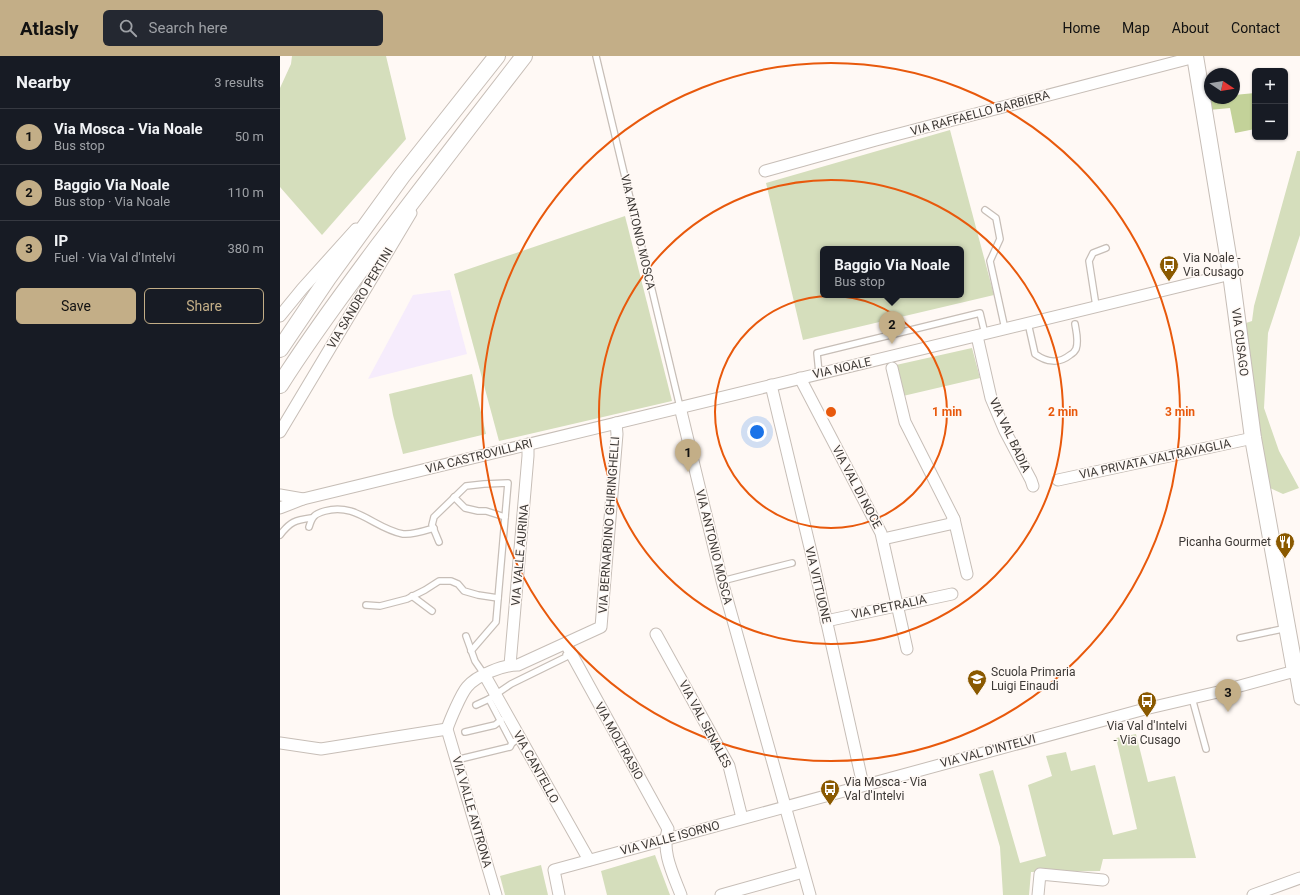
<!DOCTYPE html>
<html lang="en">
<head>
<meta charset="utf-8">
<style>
	body { margin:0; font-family:Roboto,sans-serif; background:#242831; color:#f1f3f6 }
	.controls { position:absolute; right:12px; top:12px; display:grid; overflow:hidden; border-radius:6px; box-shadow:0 1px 3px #0004 }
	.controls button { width:36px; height:36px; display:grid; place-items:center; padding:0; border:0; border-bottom:1px solid #363941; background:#171b24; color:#f1f3f6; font:20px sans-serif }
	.compass { position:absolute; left:924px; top:12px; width:36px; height:36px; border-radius:50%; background:#171b24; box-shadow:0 1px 3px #0004; rotate:102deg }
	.you { position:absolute; left:477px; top:376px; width:14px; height:14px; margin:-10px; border:3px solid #fff; border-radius:50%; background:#1a73e8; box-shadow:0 0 0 6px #1a73e833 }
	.badge { display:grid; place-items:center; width:26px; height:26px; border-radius:50%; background:#c3ae87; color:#111; font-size:13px; font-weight:700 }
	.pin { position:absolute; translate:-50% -33px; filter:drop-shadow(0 1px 2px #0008) }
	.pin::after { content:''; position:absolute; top:21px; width:14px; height:12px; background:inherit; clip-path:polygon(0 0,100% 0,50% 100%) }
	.popup { position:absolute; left:540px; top:190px; width:144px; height:52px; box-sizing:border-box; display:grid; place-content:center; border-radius:6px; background:#171b24; filter:drop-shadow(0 1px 3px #0005); font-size:13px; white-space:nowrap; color:#9ea1a6 }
	.popup b { font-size:15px; color:#f1f3f6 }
	.popup::after { content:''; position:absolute; left:50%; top:100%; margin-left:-8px; border:8px solid transparent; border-top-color:#171b24 }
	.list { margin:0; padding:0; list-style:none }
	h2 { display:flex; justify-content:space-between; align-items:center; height:52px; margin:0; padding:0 16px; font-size:17px }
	h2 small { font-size:13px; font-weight:400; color:#9ea1a6 }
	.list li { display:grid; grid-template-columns:26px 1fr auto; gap:12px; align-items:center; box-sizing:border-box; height:56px; padding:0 16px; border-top:1px solid #363941 }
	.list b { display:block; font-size:15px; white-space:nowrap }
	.list p { margin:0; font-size:13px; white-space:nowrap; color:#9ea1a6 }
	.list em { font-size:13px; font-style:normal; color:#9ea1a6 }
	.actions { display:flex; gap:8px; padding:12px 16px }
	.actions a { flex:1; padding:9px 0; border:1px solid #c3ae87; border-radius:6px; text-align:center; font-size:14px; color:#c3ae87 }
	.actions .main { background:#c3ae87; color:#111 }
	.icon { flex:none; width:22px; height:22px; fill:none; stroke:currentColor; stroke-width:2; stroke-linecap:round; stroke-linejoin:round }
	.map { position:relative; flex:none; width:1020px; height:839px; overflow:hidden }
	header { display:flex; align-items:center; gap:24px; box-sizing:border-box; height:56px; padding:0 20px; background:#c3ae87; color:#111 }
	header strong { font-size:19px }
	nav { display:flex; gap:22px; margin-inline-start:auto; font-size:14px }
	.search { width:280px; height:36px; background:#242831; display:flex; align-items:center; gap:10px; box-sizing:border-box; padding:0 14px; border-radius:6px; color:#9ea1a6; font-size:15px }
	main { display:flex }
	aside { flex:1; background:#171b24 }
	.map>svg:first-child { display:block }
	.industrial { fill:#f6ecfc }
	.green { fill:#d5debc; fill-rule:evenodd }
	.forest { fill:#c3d299 }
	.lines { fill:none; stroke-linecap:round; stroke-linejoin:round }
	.lane-casing { stroke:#c7beb7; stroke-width:8 }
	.street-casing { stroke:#c7beb7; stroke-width:13 }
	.secondary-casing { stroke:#c7beb7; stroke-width:18 }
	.lane { stroke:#fff; stroke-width:5.5 }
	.street { stroke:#fff; stroke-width:11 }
	.secondary { stroke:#fff; stroke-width:16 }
	.ring { fill:none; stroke:#e8590c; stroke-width:2 }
	.labels { text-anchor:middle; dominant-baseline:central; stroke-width:3; stroke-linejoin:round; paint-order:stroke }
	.street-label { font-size:12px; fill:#3d3936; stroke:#fff9f5 }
	.poi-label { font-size:12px; fill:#3d3936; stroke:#fff9f5; text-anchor:start }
	.centre { fill:#e8590c; stroke:#fff9f5; stroke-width:2 }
	.ring-label { font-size:12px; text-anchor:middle; font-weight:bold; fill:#e8590c; stroke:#fff9f5; stroke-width:3; stroke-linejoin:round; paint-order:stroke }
</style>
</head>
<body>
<header>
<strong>Atlasly</strong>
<div class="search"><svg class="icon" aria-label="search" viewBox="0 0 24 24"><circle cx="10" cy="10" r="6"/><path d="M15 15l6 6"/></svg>Search here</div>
<nav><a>Home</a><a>Map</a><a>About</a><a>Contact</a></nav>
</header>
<main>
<aside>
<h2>Nearby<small>3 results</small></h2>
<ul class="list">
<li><span class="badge">1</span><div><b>Via Mosca - Via Noale</b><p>Bus stop</p></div><em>50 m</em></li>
<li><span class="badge">2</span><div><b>Baggio Via Noale</b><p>Bus stop · Via Noale</p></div><em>110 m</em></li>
<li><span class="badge">3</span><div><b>IP</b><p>Fuel · Via Val d'Intelvi</p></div><em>380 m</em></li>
</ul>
<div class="actions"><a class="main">Save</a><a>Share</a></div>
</aside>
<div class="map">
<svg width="1020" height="839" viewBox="0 0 1020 839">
	<rect width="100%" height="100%" fill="#fff9f5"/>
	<!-- industrial -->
	<path class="industrial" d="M170,234L187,298L88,323L133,239Z"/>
	<!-- green -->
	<g class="green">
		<path d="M12,0H106L126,83L42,179L0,131V32L11,8Z"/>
		<path d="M670,74L714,239L523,284L486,127ZM543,193H681V239H543Z"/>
		<path d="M1017,95H1020V179L988,277L984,352L999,395L1019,432L1003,438L988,431L966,267L972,265L974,250Z"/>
		<path d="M345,160L392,345L219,385L174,218Z"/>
		<path d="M692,292L700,322L623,340L616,309Z"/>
		<path d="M192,318L206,378L123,398L113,359L109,338Z"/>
		<path d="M856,678L868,726L895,720L916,802L823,803L820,815L751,816L749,839H723L720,791L699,718L713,714L740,807L766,800L748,729L772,720L766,700L786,696L791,715L815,709L833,779L857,773L836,682Z"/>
		<path d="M375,799L390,839H327L321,815Z"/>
		<path d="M261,809L268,839H225L220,820Z"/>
	</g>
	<!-- forest -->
	<path class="forest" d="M975,37V73L955,77L950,52L929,54L927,42H954V39Z"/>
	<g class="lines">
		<!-- lane casing -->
		<g class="lane-casing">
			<g id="lane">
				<path d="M316,0L400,351"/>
				<path d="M705,154L716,162L720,183L710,205L725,273"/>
				<path d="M816,250L809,205L813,197L826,192"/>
				<path d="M748,267L755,298C766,306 779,308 790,299C792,298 795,295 796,293C799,285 796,275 795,268"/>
				<path d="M539,317L537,297L700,257L705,278"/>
				<path d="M174,441L185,452L198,455H206L225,461"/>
				<path d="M29,471C32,461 34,458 45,455C76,446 95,473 123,478C133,479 144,475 154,472"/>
				<path d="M0,479C10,466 15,464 31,462"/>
				<path d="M159,486L152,469L154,461L186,430L204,428L228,427L216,566L191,595"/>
				<path d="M442,525L512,507"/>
				<path d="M132,540L152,555"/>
				<path d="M86,549L100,550L127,543L145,534L159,525H171L178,528L184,535L198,539L218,542"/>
				<path d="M186,580L195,605L204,618"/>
				<path d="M960,582L1007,572"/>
				<path d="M912,642L926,693"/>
				<path d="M209,643L232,687"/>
				<path d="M196,649L209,643L231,628L286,601V599"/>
				<path d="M185,676L215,669L221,664"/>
				<path d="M176,704L230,691L232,687L240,682"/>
			</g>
		</g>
		<!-- street casing -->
		<g class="street-casing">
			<g id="street">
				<path d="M485,115L596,84L915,1"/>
				<path d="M0,260L22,233L76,173"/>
				<path d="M697,280L711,342L725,375L751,424L753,430"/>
				<path d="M612,312L625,366L674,463L687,518"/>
				<path d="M520,322L601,477L627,593"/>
				<path d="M491,329L532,500L583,729"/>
				<path d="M400,351L442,525L530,839"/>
				<path d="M0,376L131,157"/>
				<path d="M778,424L973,382"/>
				<path d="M0,439L23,443"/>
				<path d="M0,452L23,443L951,218"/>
				<path d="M603,483L670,468L674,463"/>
				<path d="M546,565L672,538"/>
				<path d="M376,578L449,710L462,762"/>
				<path d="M286,588L388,773C381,795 393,818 401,839"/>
				<path d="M230,609L248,400V388"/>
				<path d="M204,618L309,804"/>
				<path d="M0,687L41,693L167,673"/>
				<path d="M216,839L167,673C170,664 181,638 187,631C197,619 223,609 238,609L321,571L337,378L336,367"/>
				<path d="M279,839L274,814L865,653L938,636L1015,615L1020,643"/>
				<path d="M441,839L523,816"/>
				<path d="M758,839L760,818L823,824"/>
				<path d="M973,839L1020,822"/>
			</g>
		</g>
		<!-- secondary casing -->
		<g class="secondary-casing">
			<g id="secondary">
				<path d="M915,0L951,218L973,382L1015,615"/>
				<path d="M0,293L48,222L122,120L217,0"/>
				<path d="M0,329C30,281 64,236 98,190C146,127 195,63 244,0"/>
			</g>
		</g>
		<!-- lane -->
		<use href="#lane" class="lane"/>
		<!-- street -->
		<use href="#street" class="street"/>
		<!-- secondary -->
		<use href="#secondary" class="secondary"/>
	</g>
	<!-- distance rings -->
	<g class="ring">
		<circle cx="551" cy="356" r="116"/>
		<circle cx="551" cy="356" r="232"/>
		<circle cx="551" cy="356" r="349"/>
	</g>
	<!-- icons -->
	<defs>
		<g id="bus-pin" transform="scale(1)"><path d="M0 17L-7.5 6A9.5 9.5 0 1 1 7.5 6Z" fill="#8a5900" stroke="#fff9f5"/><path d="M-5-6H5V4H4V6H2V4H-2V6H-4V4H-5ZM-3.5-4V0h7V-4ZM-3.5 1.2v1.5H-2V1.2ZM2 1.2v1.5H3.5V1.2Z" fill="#fff"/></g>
		<g id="restaurant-pin" transform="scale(1)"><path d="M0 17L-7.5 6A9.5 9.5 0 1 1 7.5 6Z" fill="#8a5900" stroke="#fff9f5"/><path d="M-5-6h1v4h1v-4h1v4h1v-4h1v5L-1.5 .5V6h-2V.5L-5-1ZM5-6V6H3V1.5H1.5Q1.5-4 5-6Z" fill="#fff"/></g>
		<g id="school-pin" transform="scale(1)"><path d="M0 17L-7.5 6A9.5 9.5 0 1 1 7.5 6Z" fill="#8a5900" stroke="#fff9f5"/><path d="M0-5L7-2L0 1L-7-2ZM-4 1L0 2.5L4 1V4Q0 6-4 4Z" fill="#fff"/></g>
	</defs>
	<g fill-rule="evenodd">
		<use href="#bus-pin" x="889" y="209"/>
		<use href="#restaurant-pin" x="1005" y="486"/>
		<use href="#school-pin" x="697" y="623"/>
		<use href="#bus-pin" x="867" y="645"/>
		<use href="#bus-pin" x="550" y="733"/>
	</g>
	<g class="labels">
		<!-- street labels -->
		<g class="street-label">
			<text transform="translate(700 57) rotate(-15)">VIA RAFFAELLO BARBIERA</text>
			<text transform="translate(358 176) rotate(77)">VIA ANTONIO MOSCA</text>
			<text transform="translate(80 242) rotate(-59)">VIA SANDRO PERTINI</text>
			<text transform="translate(960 286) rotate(83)">VIA CUSAGO</text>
			<text transform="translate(562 312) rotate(-13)">VIA NOALE</text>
			<text transform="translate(730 379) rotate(65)">VIA VAL BADIA</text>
			<text transform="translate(199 400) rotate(-14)">VIA CASTROVILLARI</text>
			<text transform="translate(875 403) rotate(-12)">VIA PRIVATA VALTRAVAGLIA</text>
			<text transform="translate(577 431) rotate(62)">VIA VAL DI NOCE</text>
			<text transform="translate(329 469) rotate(-86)">VIA BERNARDINO GHIRINGHELLI</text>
			<text transform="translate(434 491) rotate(76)">VIA ANTONIO MOSCA</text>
			<text transform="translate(240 499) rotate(-85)">VIA VALLE AURINA</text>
			<text transform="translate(538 529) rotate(77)">VIA VITTUONE</text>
			<text transform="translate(609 551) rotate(-12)">VIA PETRALIA</text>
			<text transform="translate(425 668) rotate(62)">VIA VAL SENALES</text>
			<text transform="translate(339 685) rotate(61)">VIA MOLTRASIO</text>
			<text transform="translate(708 695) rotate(-15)">VIA VAL D'INTELVI</text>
			<text transform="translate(256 711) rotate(61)">VIA CANTELLO</text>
			<text transform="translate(192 756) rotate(74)">VIA VALLE ANTRONA</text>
			<text transform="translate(390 782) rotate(-15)">VIA VALLE ISORNO</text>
		</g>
		<!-- poi labels -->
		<g class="poi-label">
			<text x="903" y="202">Via Noale -<tspan x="903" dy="14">Via Cusago</tspan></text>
			<text x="991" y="486" text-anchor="end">Picanha Gourmet</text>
			<text x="711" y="616">Scuola Primaria<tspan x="711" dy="14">Luigi Einaudi</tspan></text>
			<text x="867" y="670" text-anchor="middle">Via Val d'Intelvi<tspan x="867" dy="14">- Via Cusago</tspan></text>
			<text x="564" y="726">Via Mosca - Via<tspan x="564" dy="14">Val d'Intelvi</tspan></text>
		</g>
	</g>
	<circle cx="551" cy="356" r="6" class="centre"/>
	<g class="ring-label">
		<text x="667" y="360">1 min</text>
		<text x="783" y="360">2 min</text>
		<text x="900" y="360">3 min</text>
	</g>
</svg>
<div class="controls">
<button>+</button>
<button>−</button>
</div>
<svg class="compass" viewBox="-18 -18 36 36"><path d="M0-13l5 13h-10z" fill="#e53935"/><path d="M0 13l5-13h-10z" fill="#9ea1a6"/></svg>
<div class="you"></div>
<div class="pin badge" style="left:408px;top:416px">1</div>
<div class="pin badge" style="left:612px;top:288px">2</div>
<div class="popup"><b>Baggio Via Noale</b>Bus stop</div>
<div class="pin badge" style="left:948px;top:656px">3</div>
</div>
</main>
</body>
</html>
